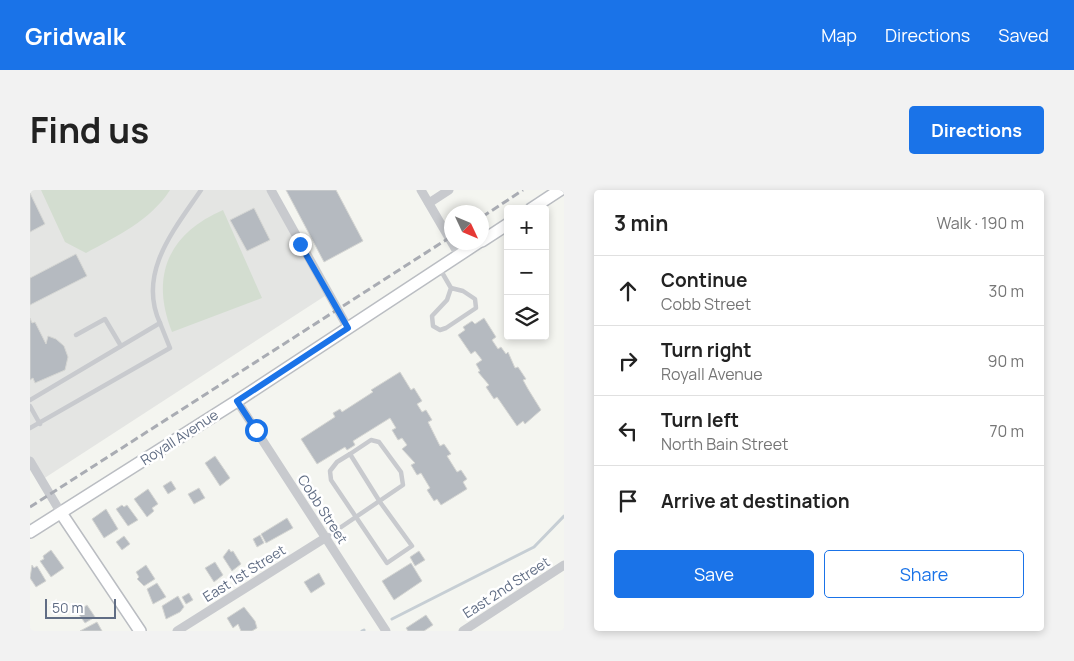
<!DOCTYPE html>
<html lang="en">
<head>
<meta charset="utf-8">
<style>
	body { margin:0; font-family:Manrope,sans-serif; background:#f2f2f2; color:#222 }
	.controls { position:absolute; right:15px; top:15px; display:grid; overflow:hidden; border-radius:5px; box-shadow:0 2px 8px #0003 }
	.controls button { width:45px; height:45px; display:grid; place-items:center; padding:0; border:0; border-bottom:1px solid #e0e0e0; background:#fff; color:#222; font:25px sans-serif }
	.compass { position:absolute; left:414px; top:15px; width:45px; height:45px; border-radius:50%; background:#fff; box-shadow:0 2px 8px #0003; rotate:134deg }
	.scale { position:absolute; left:15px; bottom:12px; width:71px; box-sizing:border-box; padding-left:5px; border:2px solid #606d84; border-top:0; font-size:14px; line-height:18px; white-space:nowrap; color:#606d84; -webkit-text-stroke:4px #fff; paint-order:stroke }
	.stop { position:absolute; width:15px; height:15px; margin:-11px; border:4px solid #1a73e8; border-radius:50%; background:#fff }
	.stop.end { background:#1a73e8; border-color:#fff; box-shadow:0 1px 5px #0008 }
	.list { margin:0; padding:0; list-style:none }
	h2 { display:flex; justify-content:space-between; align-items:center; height:65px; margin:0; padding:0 20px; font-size:21px }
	h2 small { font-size:16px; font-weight:400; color:#767676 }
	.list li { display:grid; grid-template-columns:32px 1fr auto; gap:15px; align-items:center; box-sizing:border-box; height:70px; padding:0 20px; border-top:1px solid #e0e0e0 }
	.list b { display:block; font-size:19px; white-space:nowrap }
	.list p { margin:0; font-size:16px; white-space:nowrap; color:#767676 }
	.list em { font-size:16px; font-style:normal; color:#767676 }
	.actions { display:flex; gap:10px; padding:15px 20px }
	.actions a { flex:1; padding:11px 0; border:1px solid #1a73e8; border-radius:5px; text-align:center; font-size:18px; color:#1a73e8 }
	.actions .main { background:#1a73e8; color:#fff }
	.icon { flex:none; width:28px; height:28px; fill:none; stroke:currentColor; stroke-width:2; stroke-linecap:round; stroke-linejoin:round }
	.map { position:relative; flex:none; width:534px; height:441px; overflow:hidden; border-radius:5px }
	header { display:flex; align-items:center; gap:30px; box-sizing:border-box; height:70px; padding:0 25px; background:#1a73e8; color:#fff }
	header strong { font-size:24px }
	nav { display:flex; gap:28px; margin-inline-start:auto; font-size:18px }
	.intro { display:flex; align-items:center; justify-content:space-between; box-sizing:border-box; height:120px; padding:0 30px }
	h1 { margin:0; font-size:35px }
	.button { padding:12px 22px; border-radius:5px; background:#1a73e8; color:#fff; font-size:18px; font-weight:700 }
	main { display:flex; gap:30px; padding:0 30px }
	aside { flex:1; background:#fff; border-radius:5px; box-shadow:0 2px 8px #0003 }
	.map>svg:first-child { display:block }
	.built { fill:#e4e5e3 }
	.green { fill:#d3ddd0 }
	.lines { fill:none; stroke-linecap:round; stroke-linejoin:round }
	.stream { stroke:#c6ced4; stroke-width:3 }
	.building { fill:#b5bac0; stroke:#d5d6d3 }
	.secondary-casing { stroke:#babdc2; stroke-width:14 }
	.lane { stroke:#c8cace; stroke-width:4.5 }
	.street { stroke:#c8cace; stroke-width:9 }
	.secondary { stroke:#fff; stroke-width:11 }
	.rail { stroke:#a9acb3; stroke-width:3; stroke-dasharray:8 4; stroke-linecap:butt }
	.route { stroke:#1a73e8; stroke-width:6 }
	.labels { text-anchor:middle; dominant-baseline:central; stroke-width:5; stroke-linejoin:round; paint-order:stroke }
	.street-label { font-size:14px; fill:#606d84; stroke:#fff }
</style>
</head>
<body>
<header>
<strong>Gridwalk</strong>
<nav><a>Map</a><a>Directions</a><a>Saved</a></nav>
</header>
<div class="intro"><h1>Find us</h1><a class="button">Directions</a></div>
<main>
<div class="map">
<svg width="534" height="441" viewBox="0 0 534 441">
	<rect width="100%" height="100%" fill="#f4f5f0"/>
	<!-- built -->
	<path class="built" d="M0,0H242L298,104L10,291L0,271Z"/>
	<!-- green -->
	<g class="green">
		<path d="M11,0H140C120,31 87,46 56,63L35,52Z"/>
		<path d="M193,20L232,108L142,142C120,86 138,44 193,20Z"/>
	</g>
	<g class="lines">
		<!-- stream -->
		<g class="stream">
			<path d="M362,429L504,357L534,326"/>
			<path d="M332,441L334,440"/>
		</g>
	</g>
	<!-- building -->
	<g class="building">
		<path d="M256,0H306L333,51L294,72Z"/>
		<path d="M0,3L15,34L0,42Z"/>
		<path d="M224,18L240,50L217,61L200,30Z"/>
		<path d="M46,64L57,86L0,115V88Z"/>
		<path d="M0,128L2,133L5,132L16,154L18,146L26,149L34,156L38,167L35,180L5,193L3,188L0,190Z"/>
		<path d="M454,128L466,147L462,150L468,159L471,157L476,164L478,162L485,178L488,177L496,189L493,190L498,199L511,220L495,234L493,231L487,236L467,207L464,209L456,197L459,195L448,182L450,181L446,174L452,170L445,161L441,164L428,145L435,140L433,137L442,131L445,134Z"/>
		<path d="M370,182L381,200L384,198L392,211L387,214L392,222L396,220L402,230L398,232L410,256L414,254L421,264L417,266L427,282L431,280L437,289L433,292L437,299L411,315L407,309L404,311L397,300L400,298L391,283L387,285L381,275L385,273L372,259L377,255L372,248L368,250L362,240L366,238L360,228L323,251L325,255L317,260L315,257L287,274L271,249L305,227L303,223L310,219L312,222L343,202L341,200Z"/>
		<path d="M185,266L200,288L190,296L175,273Z"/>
		<path d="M141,291L146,299L138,304L133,296Z"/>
		<path d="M169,298L175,308L164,314L158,304Z"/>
		<path d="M118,299L128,314L122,318L124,321L117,327L104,309Z"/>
		<path d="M92,315L94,317L97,315L108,330L98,336L86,319Z"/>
		<path d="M76,319L88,339L74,348L62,329Z"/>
		<path d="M257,328L263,338L236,353L231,344Z"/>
		<path d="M230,345L234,353L227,357L223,349Z"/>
		<path d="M94,346L100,354L92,360L86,352Z"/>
		<path d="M199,359L201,362L203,361L211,374L202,381L193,367Z"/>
		<path d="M21,360L34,378L21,387L10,371L14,369L13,366Z"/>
		<path d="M389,361L395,370L385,376L380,367Z"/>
		<path d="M185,372L193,385L184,392L175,378Z"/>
		<path d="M381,373L392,391L364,410L352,391Z"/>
		<path d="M2,375L4,378L7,376L16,391L6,397L0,388Z"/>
		<path d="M116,375L125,389L114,396L107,389L109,387L106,382Z"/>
		<path d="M289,383L295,394L281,403L274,392Z"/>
		<path d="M127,393L136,407L123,414L117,399Z"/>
		<path d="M159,403L163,410L156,414L152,407Z"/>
		<path d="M148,406L154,417L150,422L136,429L132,416Z"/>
		<path d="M57,415L65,427L55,433L47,422Z"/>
		<path d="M214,417L225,431L227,438L222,441H211L208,434L203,438L197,428Z"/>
		<path d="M396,425L403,435L394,441H378L376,438Z"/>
		<path d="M67,432L72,441H50Z"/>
	</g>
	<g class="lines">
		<!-- secondary casing -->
		<g class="secondary-casing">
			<g id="secondary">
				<path d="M501,19L530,0"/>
				<path d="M452,51L478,34"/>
				<path d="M31,323L110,441"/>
				<path d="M0,342L207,211L449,52"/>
			</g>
		</g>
		<!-- lane -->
		<g class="lane">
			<path d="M410,79L421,98L433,101L445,109L446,118L416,138L410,140L403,136L402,126L417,110L421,98"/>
			<path d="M130,133C107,83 144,40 171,0"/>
			<path d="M46,145L75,129L91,156"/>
			<path d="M0,210L130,133L140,158L0,238"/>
			<path d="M0,216L10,234"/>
			<path d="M320,264L350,312L382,356L357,373L301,290L300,281L307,272Z"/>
			<path d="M295,348L373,295L371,282L349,252L341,250L320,264"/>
		</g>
		<!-- street -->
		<g class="street">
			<path d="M241,0L318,138"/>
			<path d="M391,0L429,65"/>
			<path d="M399,13L419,0"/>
			<path d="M207,211L356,441"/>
			<path d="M0,271L31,323"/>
			<path d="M147,441L295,348"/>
			<path d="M433,441L534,375"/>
		</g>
		<!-- secondary -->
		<use href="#secondary" class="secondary"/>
		<!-- rail -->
		<g class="rail">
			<path d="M452,27L493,0"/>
			<path d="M0,317L422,46"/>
		</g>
	</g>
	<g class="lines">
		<!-- route -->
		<path class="route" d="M226,240L207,211L318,138L270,54"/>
	</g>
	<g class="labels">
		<!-- street labels -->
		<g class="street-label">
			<text transform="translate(149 247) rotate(-33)">Royall Avenue</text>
			<text transform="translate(293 319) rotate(57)">Cobb Street</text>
			<text transform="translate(214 383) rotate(-32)">East 1st Street</text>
			<text transform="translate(476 397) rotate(-33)">East 2nd Street</text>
		</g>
	</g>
</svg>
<div class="controls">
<button>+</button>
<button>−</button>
<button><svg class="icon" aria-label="layers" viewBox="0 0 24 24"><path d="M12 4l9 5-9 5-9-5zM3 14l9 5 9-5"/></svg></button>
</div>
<svg class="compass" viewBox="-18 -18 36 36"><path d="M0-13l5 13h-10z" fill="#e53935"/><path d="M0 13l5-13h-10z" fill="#767676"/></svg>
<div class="scale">50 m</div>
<div class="stop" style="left:226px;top:240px"></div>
<div class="stop end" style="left:270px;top:54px"></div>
</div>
<aside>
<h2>3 min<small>Walk · 190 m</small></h2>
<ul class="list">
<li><svg class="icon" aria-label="ahead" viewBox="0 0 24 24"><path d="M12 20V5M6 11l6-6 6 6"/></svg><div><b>Continue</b><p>Cobb Street</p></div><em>30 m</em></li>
<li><svg class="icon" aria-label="right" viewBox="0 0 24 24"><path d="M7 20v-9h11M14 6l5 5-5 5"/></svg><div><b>Turn right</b><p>Royall Avenue</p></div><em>90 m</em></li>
<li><svg class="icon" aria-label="left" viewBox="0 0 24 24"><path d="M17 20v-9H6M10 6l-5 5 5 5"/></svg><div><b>Turn left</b><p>North Bain Street</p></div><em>70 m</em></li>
<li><svg class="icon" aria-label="arrive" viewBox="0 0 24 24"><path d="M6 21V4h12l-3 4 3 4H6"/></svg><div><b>Arrive at destination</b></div></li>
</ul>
<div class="actions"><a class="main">Save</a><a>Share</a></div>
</aside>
</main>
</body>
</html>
